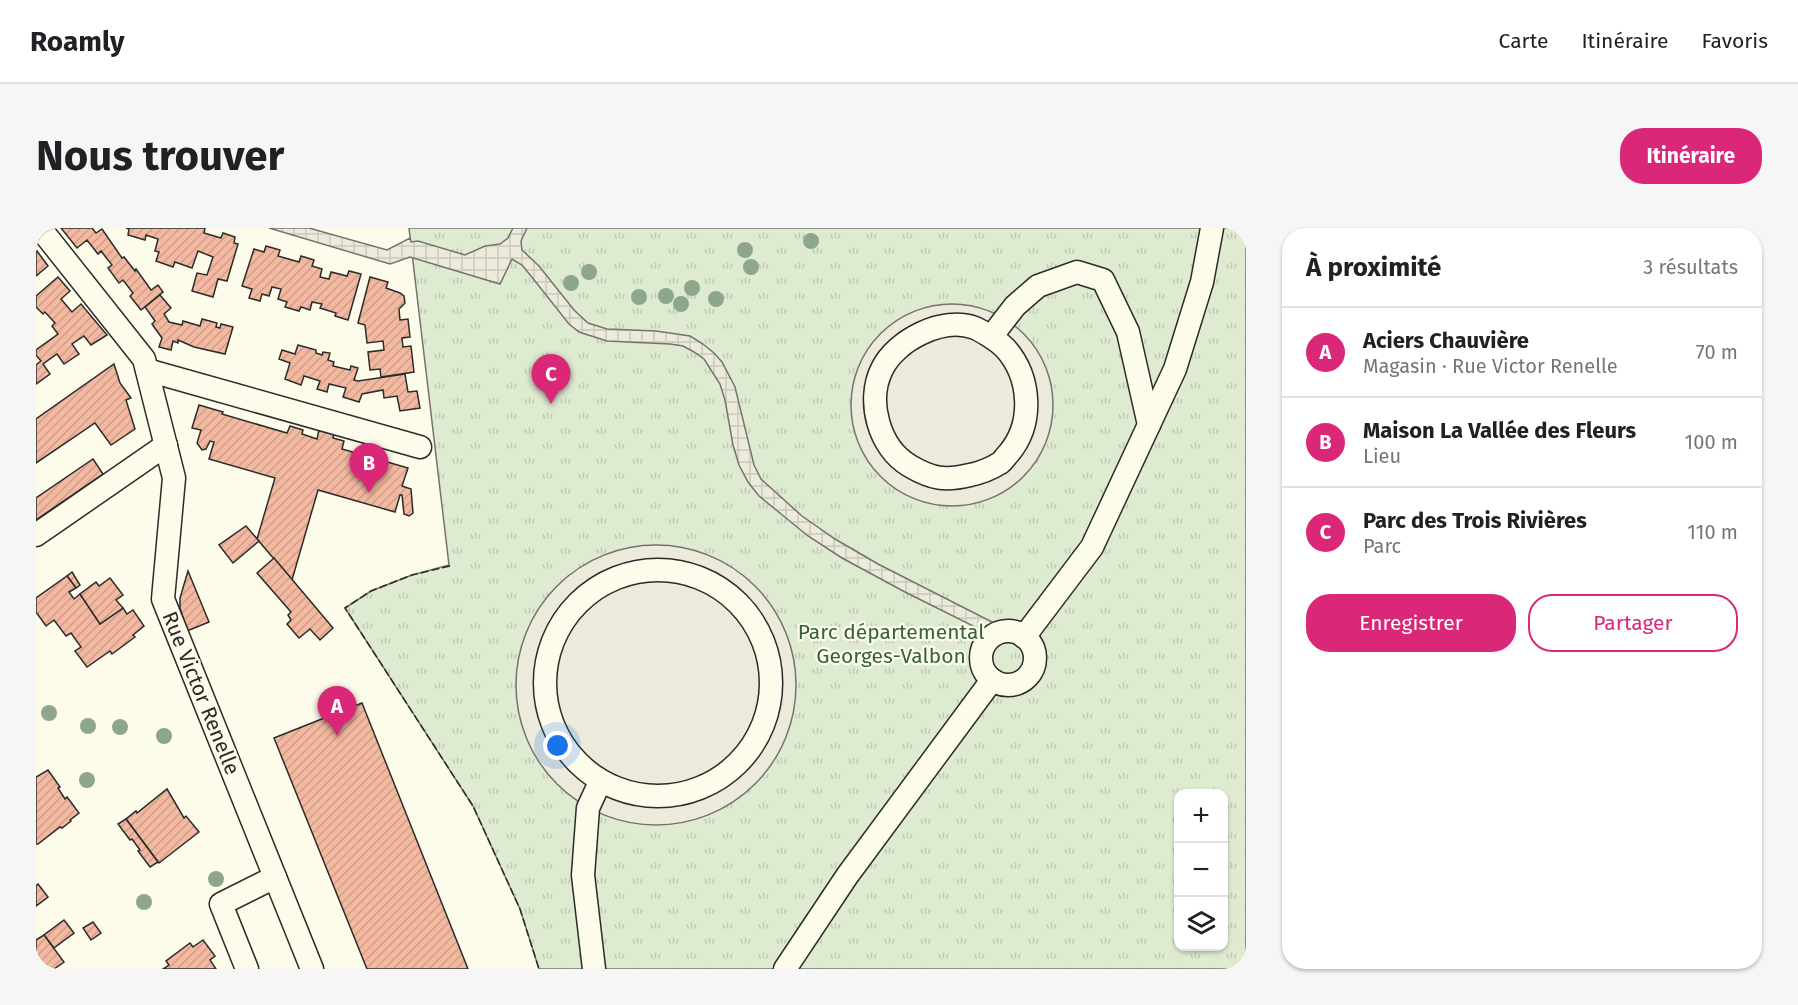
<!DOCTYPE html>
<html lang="fr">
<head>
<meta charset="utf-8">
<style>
	body { margin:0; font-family:"Fira Sans",sans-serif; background:#f6f6f6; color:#202124 }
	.controls { position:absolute; right:18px; bottom:18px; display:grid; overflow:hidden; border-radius:12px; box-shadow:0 2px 4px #0004 }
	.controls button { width:54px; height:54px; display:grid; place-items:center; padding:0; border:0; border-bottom:2px solid #e0e0e0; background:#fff; color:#202124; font:30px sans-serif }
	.you { position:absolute; left:522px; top:518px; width:21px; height:21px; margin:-15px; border:4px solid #fff; border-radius:50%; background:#1a73e8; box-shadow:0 0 0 9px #1a73e833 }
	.badge { display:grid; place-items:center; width:39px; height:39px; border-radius:50%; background:#db2777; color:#fff; font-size:20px; font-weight:700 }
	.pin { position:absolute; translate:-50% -50px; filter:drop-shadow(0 2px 3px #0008) }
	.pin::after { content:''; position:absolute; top:32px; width:21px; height:18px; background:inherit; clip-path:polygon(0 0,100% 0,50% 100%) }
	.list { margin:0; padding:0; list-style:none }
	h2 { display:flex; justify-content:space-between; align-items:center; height:78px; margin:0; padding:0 24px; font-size:26px }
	h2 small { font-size:20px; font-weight:400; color:#757577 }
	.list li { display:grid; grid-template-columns:39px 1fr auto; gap:18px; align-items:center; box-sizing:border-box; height:90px; padding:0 24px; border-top:2px solid #e0e0e0 }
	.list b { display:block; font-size:22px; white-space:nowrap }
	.list p { margin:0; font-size:20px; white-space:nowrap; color:#757577 }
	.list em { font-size:20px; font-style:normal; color:#757577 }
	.actions { display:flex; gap:12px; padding:18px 24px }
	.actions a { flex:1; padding:14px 0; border:2px solid #db2777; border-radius:24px; text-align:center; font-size:21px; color:#db2777 }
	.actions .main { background:#db2777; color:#fff }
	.icon { flex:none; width:33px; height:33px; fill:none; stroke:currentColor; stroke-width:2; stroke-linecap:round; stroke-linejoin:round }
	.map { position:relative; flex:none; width:1210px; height:741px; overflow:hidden; border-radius:24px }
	header { display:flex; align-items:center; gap:36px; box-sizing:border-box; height:84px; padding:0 30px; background:#fff; border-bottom:2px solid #e0e0e0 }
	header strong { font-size:28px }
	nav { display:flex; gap:33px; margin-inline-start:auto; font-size:21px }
	.intro { display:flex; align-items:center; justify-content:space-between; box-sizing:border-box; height:144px; padding:0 36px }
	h1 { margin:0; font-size:42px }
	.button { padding:15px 27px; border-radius:24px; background:#db2777; color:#fff; font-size:21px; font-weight:700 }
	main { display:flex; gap:36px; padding:0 36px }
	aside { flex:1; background:#fff; border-radius:24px; box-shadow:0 2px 4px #0004 }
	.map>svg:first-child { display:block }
	.park { fill:url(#park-tufts); stroke:#74746e; stroke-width:1.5; fill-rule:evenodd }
	.parking { fill:#eceadb; stroke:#74746e; stroke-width:1.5 }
	.plaza { fill:url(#plaza-grid); stroke:#74746e; stroke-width:1.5 }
	.building { fill:url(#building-hatch); stroke:#2b2b2b; stroke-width:1.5 }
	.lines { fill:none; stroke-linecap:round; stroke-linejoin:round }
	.minor-casing { stroke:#2b2b2b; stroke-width:25 }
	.minor { stroke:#fdfbea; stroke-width:22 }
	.fence { stroke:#2b2b2b; stroke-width:1.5; stroke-dasharray:8 3; stroke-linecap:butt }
	.tree { fill:#8ea78a }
	.labels { text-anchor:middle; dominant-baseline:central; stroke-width:4.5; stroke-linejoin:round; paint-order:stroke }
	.park-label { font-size:21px; fill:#34623c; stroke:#fdfbea }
	.street-label { font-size:21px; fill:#2b2b2b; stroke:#fdfbea }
</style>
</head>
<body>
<header>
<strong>Roamly</strong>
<nav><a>Carte</a><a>Itinéraire</a><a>Favoris</a></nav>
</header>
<div class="intro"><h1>Nous trouver</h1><a class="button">Itinéraire</a></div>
<main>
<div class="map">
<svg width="1210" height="741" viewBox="0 0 1210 741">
	<defs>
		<pattern id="park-tufts" width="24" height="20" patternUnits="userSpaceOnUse" patternTransform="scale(1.5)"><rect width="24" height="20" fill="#deebd1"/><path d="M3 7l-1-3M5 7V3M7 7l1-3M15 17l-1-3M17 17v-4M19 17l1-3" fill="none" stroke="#bfcab4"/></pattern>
		<pattern id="plaza-grid" width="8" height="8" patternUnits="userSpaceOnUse" patternTransform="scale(1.5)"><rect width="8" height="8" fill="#eceadb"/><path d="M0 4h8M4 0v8" fill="none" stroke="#cbc9bc"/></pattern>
		<pattern id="building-hatch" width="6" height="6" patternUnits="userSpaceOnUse" patternTransform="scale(1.5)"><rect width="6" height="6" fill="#f2b8a0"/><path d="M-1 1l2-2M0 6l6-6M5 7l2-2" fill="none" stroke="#d09e8a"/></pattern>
	</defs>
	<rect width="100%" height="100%" fill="#fdfbea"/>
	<!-- park -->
	<path class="park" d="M373,0H1210V741H503L484,681L437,578L309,380L335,363L376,347L413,337ZM1142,566H1188V718H1142Z"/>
	<!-- parking -->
	<g class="parking">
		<circle cx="916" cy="177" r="101"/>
		<circle cx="620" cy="457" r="140"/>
	</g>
	<!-- plaza -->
	<path class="plaza" d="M233,0H273L351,22L374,10L375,14L382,13L429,27L449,18L464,16L472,10L477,0H491L485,13L486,22L503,38L538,82L552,95L571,101L620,103L654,108L667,116L678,125L686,134L699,159L718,237L725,251L766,288L799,311L842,336L962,397L949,404L869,364L806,330L772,308L723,268L712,254L703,237L697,217L689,172L684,156L668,131L658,124L647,118L634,116L571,113L543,104L533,96L495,48L486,37L476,31L464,56L374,29L354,36Z"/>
	<!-- building -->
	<g class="building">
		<path d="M25,0H56L60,5L66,1L86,30L88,29L99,43L100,41L115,62L122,57L127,64L105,82L94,68L97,65L87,52L83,55L72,40L76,37L65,23L62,26L51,12L41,20Z"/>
		<path d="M90,0H169L168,5L185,10L187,5L199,9L198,15L202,16L191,53L182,51L177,69L156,63L161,45L171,47L177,29L162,23L156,40L139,34L137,39L120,33L123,24L119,23L122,11L110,7L109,12L92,7L93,1Z"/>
		<path d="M230,18L244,22L242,28L263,34L265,28L278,32L276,38L286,41L284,49L293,51L295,44L311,48L313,43L325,46L312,92L299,88L300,85L284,80L286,76L276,74L274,82L265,79L263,83L249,79L251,74L242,71L245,61L236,59L233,68L226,66L224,73L213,70L216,61L206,58L218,21L228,24Z"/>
		<path d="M1,23L12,38L0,48V24Z"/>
		<path d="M22,49L34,63L25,71L36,84L45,76L71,107L55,117L48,108L36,116L43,126L28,136L21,126L7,136L14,146L0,156V137L5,133L0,127V122L22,106L16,98L19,95L9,84L7,86L0,79V68Z"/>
		<path d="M334,49L352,54L350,60L364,65L368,68L369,75L363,81L364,92L372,91L374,109L366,110L367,119L375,118L378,144L345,149L344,141L334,142L332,124L348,122L347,113L331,115L329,97L322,95Z"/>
		<path d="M124,67L135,80L128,86L133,94L146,97L147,93L164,98L166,91L181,95L180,99L184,100L185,96L197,99L189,126L158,119L142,112V115L137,113L135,122L123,119L126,110L116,96L119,93L109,79Z"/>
		<path d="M262,117L280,122V125L286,127L287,124L294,125L292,132L298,134L297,138L314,142L315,138L322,140L318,152L322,153L369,146L372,164L381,163L384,180L364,183L361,168L348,170L347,162L326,166L323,174L307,169L310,160L293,156L291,164L281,161L284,153L268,148L265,157L249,151L254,135L243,131L246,122L259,126Z"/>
		<path d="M78,136L84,155L95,170L90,172L99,201L75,217L59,195L0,235V191Z"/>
		<path d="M163,177L187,184L186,186L251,205L254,198L267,202L266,206L281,211L283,202L298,206L297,210L308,213L306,221L372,240L366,258L375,261L377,285L373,288L368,286L366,267H364L359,284L282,262L256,352L221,311L239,250L173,231L178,214L174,213L170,221L166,222L161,215L165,202L156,200Z"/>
		<path d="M57,231L67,246L0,292V270Z"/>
		<path d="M210,298L223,313L197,335L183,317Z"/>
		<path d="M238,330L297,400L284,412L274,401L263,410L251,396L255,392L252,387L255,384L221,345Z"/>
		<path d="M152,343L173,394L151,403L144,380V370Z"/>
		<path d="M36,344L44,357L40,360L31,348Z"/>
		<path d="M31,348L40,360L33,364L38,371L44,366L64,396L87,380L91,386L97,382L108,398L97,407L99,409L76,426L74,423L51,439L39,423L45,419L35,405L30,408L18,392L10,398L0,384V370Z"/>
		<path d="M74,350L87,367L80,372L87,380L64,396L44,366L60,354L63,358Z"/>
		<path d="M326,475L432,741H331L238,510Z"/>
		<path d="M12,542L24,559L22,560L29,571L31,569L43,585L34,592L35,593L26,600L24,599L2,616H0V549Z"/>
		<path d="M131,561L148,590L150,588L163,604L123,635L90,591L100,583L101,585Z"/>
		<path d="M90,591L122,634L114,639L102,623L104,622L96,611L94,612L82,596Z"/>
		<path d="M2,656L12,669L0,678V658Z"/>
		<path d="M28,692L38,705L18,720L8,707Z"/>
		<path d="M57,694L65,705L55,712L47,700Z"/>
		<path d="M8,707L28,734L18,741H0V712Z"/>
		<path d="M167,712L179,728L174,732L180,741H127L133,737L130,733L154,715L157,719Z"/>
	</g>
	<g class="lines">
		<!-- minor casing -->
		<g class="minor-casing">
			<g id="minor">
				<path d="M4,0L108,131L138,250L127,371L276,741"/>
				<path d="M955,109C950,106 944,102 939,100C907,88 860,112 846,141C830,173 843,220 874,238C896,251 909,253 934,247C944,245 956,240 964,235C967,233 970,228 973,225C998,195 995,149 969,120C965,116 960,112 955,109L979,78L1002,58L1041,44L1067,52L1092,104L1113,197"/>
				<path d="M111,142L384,219"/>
				<path d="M0,307L130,217"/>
				<circle cx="622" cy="455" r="113"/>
				<circle cx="972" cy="430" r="27"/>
				<path d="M988,409L1056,319L1139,141L1166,54L1176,0"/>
				<path d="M211,741L185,676L239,649"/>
				<path d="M558,741L547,647L552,580L564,554"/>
				<path d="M749,741L811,648L956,452"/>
			</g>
		</g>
		<!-- minor -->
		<use href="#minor" class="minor"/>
		<!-- fence -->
		<path class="fence" d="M414,338L376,347L335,363L309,380L437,578L484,681L503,741"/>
	</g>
	<!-- trees -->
	<g class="tree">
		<circle cx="775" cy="13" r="8"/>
		<circle cx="709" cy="22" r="8"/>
		<circle cx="715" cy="39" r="8"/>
		<circle cx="553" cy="44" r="8"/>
		<circle cx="535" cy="55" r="8"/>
		<circle cx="656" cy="60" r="8"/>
		<circle cx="630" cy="68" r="8"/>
		<circle cx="603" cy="69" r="8"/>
		<circle cx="680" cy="71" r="8"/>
		<circle cx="645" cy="76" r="8"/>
		<circle cx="13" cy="485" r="8"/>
		<circle cx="52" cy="498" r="8"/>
		<circle cx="84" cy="499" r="8"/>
		<circle cx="128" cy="508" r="8"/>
		<circle cx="51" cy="552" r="8"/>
		<circle cx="180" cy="651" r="8"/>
		<circle cx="108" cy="674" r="8"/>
	</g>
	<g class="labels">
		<!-- park labels -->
		<g class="park-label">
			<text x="855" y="404">Parc départemental<tspan x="855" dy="24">Georges-Valbon</tspan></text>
		</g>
		<!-- street labels -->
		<g class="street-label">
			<text transform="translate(165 465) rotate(68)">Rue Victor Renelle</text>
		</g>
	</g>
</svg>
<div class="controls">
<button>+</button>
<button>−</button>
<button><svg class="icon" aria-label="layers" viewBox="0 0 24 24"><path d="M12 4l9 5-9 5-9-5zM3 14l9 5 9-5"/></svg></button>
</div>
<div class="you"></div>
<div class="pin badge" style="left:301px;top:508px">A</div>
<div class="pin badge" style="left:333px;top:265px">B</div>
<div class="pin badge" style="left:515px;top:176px">C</div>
</div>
<aside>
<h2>À proximité<small>3 résultats</small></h2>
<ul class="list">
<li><span class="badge">A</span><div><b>Aciers Chauvière</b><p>Magasin · Rue Victor Renelle</p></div><em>70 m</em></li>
<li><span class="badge">B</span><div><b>Maison La Vallée des Fleurs</b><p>Lieu</p></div><em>100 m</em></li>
<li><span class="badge">C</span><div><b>Parc des Trois Rivières</b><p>Parc</p></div><em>110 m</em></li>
</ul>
<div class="actions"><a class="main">Enregistrer</a><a>Partager</a></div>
</aside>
</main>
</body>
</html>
